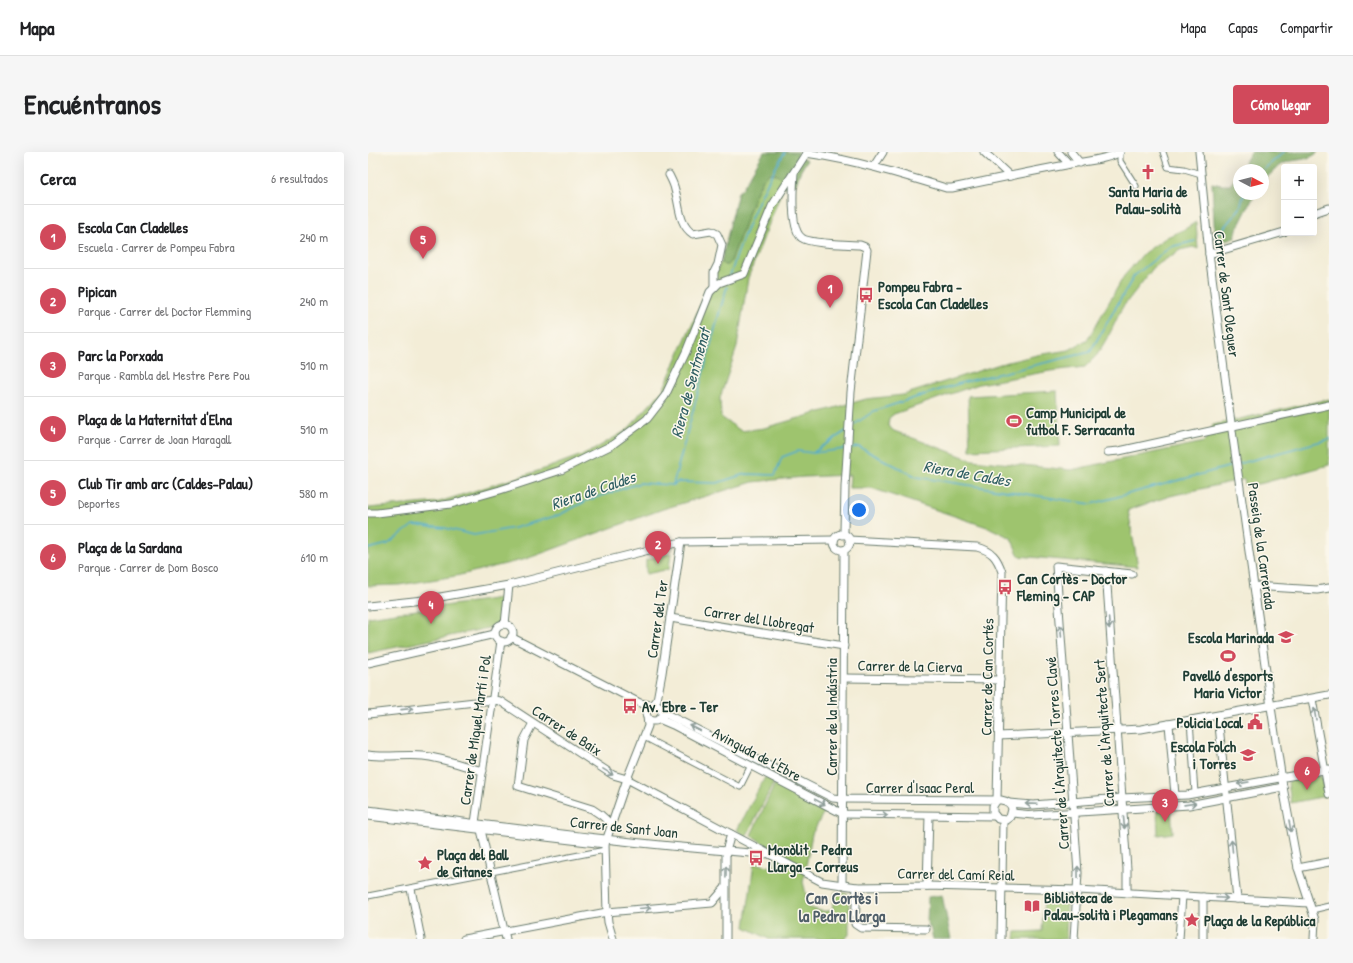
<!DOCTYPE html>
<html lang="es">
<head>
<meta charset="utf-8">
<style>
	body { margin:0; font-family:"Patrick Hand",sans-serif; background:#f6f6f6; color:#202124 }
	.controls { position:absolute; right:12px; top:12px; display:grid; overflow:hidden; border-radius:4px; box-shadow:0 4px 16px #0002 }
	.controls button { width:36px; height:36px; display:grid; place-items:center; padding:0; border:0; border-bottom:1px solid #e0e0e0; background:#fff; color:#202124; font:20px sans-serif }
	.compass { position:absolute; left:865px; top:12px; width:36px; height:36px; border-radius:50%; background:#fff; box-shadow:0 4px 16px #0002; rotate:97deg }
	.you { position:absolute; left:491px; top:358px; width:14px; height:14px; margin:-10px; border:3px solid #fff; border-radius:50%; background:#1a73e8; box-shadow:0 0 0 6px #1a73e833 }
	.badge { display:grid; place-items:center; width:26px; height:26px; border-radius:50%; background:#d1495b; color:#fff; font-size:13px; font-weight:700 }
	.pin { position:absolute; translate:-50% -33px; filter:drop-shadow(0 1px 2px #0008) }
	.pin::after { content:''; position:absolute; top:21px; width:14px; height:12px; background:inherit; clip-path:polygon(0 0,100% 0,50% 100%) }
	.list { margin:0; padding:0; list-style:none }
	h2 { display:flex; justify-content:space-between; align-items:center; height:52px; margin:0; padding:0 16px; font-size:17px }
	h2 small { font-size:13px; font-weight:400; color:#757577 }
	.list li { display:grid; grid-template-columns:26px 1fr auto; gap:12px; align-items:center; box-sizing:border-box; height:64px; padding:0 16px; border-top:1px solid #e0e0e0 }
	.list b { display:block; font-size:15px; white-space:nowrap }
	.list p { margin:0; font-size:13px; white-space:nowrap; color:#757577 }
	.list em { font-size:13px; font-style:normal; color:#757577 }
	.map { position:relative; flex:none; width:961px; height:787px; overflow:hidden; border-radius:4px }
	header { display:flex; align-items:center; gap:24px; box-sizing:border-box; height:56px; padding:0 20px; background:#fff; border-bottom:1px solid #e0e0e0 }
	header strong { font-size:19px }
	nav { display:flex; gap:22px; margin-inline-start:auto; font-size:14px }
	.intro { display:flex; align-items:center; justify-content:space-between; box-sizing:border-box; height:96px; padding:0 24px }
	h1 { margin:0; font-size:28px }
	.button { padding:10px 18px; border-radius:4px; background:#d1495b; color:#fff; font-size:14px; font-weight:700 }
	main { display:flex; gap:24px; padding:0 24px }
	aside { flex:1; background:#fff; border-radius:4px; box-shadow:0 4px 16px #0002 }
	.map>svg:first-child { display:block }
	.green { fill:#9ec46e; stroke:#5e8051 }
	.forest { fill:#7eaa61; stroke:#4e744a }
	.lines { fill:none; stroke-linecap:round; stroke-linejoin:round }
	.stream { stroke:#50acce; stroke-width:1.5 }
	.pedestrian-casing { stroke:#697b6d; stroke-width:7 }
	.minor-casing { stroke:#697b6d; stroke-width:9 }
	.pedestrian { stroke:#fff; stroke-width:5 }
	.minor { stroke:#fff; stroke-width:7 }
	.oneway { stroke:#8f9e9a }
	.labels { text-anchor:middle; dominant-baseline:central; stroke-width:3; stroke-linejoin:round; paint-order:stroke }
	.poi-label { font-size:15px; font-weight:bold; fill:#1f3d34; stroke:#fbf7ec; text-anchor:start }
	.street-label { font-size:15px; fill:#1f3d34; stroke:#fbf7ec }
	.water-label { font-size:16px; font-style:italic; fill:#2e5e62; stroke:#fbf7ec }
	.neighbourhood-label { font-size:16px; font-weight:bold; fill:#505f69; stroke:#fbf7ec }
</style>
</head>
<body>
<header>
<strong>Mapa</strong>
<nav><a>Mapa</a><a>Capas</a><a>Compartir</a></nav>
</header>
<div class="intro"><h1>Encuéntranos</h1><a class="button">Cómo llegar</a></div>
<main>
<aside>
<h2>Cerca<small>6 resultados</small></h2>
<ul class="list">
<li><span class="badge">1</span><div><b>Escola Can Cladelles</b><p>Escuela · Carrer de Pompeu Fabra</p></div><em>240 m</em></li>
<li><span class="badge">2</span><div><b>Pipican</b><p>Parque · Carrer del Doctor Flemming</p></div><em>240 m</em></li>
<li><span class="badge">3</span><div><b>Parc la Porxada</b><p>Parque · Rambla del Mestre Pere Pou</p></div><em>510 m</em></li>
<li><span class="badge">4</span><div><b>Plaça de la Maternitat d'Elna</b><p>Parque · Carrer de Joan Maragall</p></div><em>510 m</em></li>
<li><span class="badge">5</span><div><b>Club Tir amb arc (Caldes-Palau)</b><p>Deportes</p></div><em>580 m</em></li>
<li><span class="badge">6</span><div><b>Plaça de la Sardana</b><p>Parque · Carrer de Dom Bosco</p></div><em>610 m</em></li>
</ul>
</aside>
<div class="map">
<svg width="961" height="787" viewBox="0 0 961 787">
	<rect width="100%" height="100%" fill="#fbf7ec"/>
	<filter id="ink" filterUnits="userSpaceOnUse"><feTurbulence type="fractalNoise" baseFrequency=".025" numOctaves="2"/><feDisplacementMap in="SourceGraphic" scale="8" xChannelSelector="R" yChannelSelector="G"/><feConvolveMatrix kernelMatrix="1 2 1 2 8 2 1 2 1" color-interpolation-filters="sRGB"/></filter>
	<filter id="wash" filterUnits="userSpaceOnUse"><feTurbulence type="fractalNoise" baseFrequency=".012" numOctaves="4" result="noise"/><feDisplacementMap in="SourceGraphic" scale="16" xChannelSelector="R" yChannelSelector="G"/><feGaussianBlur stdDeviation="0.9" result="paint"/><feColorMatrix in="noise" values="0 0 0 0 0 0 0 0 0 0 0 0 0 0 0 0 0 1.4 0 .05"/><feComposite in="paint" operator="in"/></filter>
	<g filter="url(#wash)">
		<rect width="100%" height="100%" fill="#f3edd7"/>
		<!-- green -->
		<g class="green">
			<path d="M402,21C410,22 414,25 416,33L380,126L369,195L352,246L353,265L373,279L396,276L498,247L535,243L632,212L669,203L701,198L720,187L756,124L776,101L799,85L817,77L828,70L830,97L825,95L812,98L786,115L754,156L742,181L729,203L717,215L682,219L611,232L526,262L521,266L520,274L526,279L604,308L703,318L836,290L845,273L961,247V313L895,331L877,334L876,327L802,344L760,358L770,415L651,404L643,386L622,376L503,336H481L482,323L436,325L385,330L295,357L158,407L88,424L31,433L0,434V356L71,350L176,317L222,300L259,278L295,238L334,149L353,110L356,113H360L363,109L387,43L395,27Z"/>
			<path d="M689,239L692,294L602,298L600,244Z"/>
			<path d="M303,401L301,417L278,422V408Z"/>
			<path d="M132,446L133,469L120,476L0,501V465Z"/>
			<path d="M951,624L954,625L958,644L923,651L920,631L922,628Z"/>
			<path d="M397,625L406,630L378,685L369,678Z"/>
			<path d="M407,632L457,658L444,682L435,730L438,742V751L440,755C448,758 456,761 464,758L467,740L481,742V783L476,787H401L377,775L386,711L406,715L408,700L383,683Z"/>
			<path d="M803,658L805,681L790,683L789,659Z"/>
			<path d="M676,746H699L698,787H647L648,780L674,779Z"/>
		</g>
		<!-- forest -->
		<g class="forest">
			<path d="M396,0H431L429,4L439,8L432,20L428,33L419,35L416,33C414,25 410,22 402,21L395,27L387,43L363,109L360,113H356L353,110L354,106L370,40L374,37Z"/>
			<path d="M883,0H950C940,10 929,6 917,11C909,15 901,23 895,30V18H872Z"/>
			<path d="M871,20V42H887L869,77L867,86L847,91L844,31L854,33H862Z"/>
			<path d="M574,743L583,787H565L563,778L559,770L560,745Z"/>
		</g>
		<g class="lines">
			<!-- stream -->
			<g class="stream">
				<path d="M895,18L916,0"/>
				<path d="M845,85L853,79L872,56L876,42"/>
				<path d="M362,124C375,81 393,38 417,0"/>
				<path d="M484,274L506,259L596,230L722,200L766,124L802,95L827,89"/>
				<path d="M483,296L491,295L549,325L723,352L867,313"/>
				<path d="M446,300L478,279"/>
				<path d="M870,312L961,287"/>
				<path d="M305,333L352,158L359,135"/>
				<path d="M0,397L20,392L45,373L77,376L106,383L146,376L191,363L220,348L272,331L305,333L310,330L349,331L377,322L407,323L414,305L430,299L445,301L477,297"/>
			</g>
		</g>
	</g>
	<g filter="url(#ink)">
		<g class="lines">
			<!-- pedestrian casing -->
			<g class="pedestrian-casing">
				<g id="pedestrian">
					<path d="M752,0V9L768,34"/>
					<path d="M795,0L800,15L816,17L833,22"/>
					<path d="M822,568L827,641"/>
					<path d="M276,585L372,635L383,613"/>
					<path d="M0,744L237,698"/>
					<path d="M944,758L961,754"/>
				</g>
			</g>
			<!-- minor casing -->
			<g class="minor-casing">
				<g id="minor">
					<path d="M616,0L642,24"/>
					<path d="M690,0L701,12"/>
					<path d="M703,0L712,11"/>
					<path d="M831,0L841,102L865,286L903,555L915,635L930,716L947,768L946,787"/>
					<path d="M438,1C486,8 532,22 578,36H584C622,28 660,20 698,13C710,10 743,7 752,0"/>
					<path d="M506,14L515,0"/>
					<path d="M426,21C425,35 422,78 434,86C442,92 480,92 492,93L497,95L499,98L483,240L477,335L476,379L475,383"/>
					<path d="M301,23C303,27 306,32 307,38C312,53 310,72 325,82L343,79L349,82L354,93L350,112L346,120V136"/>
					<path d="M946,61L961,56"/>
					<path d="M841,102L916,80"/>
					<path d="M740,300L751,299L961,253"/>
					<path d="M0,361H9L83,352L132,338L193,318L244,293L279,267L297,244L318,200L342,140L351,131L376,122L404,54L439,0"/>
					<circle cx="474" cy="390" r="8"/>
					<path d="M481,388L609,395C624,399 629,405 634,420L629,648"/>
					<path d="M738,419L759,717V741"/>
					<path d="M886,434L949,438L961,436"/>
					<path d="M0,454L55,448L141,433L313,390L466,388"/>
					<path d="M302,466L476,494"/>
					<path d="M137,472L141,433"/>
					<circle cx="136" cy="481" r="9"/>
					<path d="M143,485L272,551L283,553"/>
					<path d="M133,489L107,671L113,678L138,787"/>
					<path d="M0,511L127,482"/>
					<path d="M476,526L632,528"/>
					<path d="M944,547L961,642"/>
					<path d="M285,553L289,548L294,521L313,390"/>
					<circle cx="286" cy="561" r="8"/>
					<path d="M294,560L465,646L475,647L633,648C639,649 643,651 644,657L642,665L638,668L630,667L625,661V654L629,648"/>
					<path d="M0,562L125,548L132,549L245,623L259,627L454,730L489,735L559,734L710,738L941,751"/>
					<path d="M850,564L869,747"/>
					<path d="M291,567L305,573L475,662L627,664"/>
					<path d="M165,571L156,588L150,634L224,657L233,663L243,672"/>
					<path d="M801,572L807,643"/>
					<path d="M631,584L773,577L961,543"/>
					<path d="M0,603C18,606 36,602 55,604C75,606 95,614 115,619"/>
					<path d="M641,651L665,653L753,646L819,643L961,617"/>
					<path d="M0,658C132,674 265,693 397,702"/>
					<path d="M644,661L665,663L821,653L915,635"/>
					<path d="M0,664L237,692"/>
					<path d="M930,716L961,710"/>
					<path d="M474,733L476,398"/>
					<path d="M559,734L561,664"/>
					<path d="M489,735L487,772L493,776L558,777"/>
					<path d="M43,737L53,787"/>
					<path d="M835,745V787"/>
					<path d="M96,787L239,760L344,751L357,736"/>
					<path d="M245,787L240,770L239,760L237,692L259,627L280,574L279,564"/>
					<path d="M358,787V699L363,682"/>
					<path d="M633,787L635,669"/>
					<path d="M707,787H706L710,721L688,414L764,422"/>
					<path d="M811,787L814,744"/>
				</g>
			</g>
			<!-- pedestrian -->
			<use href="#pedestrian" class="pedestrian"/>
			<!-- minor -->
			<use href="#minor" class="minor"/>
		</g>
		<!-- one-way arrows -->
		<defs><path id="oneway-shaft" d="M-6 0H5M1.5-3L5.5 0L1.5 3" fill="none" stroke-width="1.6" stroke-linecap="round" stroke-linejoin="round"/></defs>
		<g class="oneway">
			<use href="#oneway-shaft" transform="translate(741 471) rotate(86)"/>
			<use href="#oneway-shaft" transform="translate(693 479) rotate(-94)"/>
			<use href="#oneway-shaft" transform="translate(39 557) rotate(-6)"/>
			<use href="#oneway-shaft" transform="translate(947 562) rotate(-100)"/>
			<use href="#oneway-shaft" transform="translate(327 576) rotate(-153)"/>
			<use href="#oneway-shaft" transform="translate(240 620) rotate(31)"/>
			<use href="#oneway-shaft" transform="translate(875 631) rotate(170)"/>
			<use href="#oneway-shaft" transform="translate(452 650) rotate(28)"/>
			<use href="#oneway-shaft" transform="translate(663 652) rotate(-178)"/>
			<use href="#oneway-shaft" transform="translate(822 652) rotate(-8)"/>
			<use href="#oneway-shaft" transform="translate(514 663) rotate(1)"/>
			<use href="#oneway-shaft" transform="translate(756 671) rotate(85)"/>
			<use href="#oneway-shaft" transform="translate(922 674) rotate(80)"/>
			<use href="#oneway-shaft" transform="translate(864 694) rotate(-95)"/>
			<use href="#oneway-shaft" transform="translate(358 720) rotate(-89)"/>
			<use href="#oneway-shaft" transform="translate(710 720) rotate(-91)"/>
			<use href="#oneway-shaft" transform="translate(854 746) rotate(3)"/>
			<use href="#oneway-shaft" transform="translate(277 756) rotate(-5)"/>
		</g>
	</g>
	<!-- icons -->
	<defs>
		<g id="church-bare" transform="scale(1.2)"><path d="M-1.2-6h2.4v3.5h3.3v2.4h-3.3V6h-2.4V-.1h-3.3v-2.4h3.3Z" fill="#d1495b" stroke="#fbf7ec" stroke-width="2.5" paint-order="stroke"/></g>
		<g id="bus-bare" transform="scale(1.2)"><path d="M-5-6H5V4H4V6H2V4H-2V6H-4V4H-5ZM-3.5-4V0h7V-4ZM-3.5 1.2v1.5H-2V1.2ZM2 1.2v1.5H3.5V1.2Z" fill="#d1495b" stroke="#fbf7ec" stroke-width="2.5" paint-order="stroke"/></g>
		<g id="stadium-bare" transform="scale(1.2)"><path d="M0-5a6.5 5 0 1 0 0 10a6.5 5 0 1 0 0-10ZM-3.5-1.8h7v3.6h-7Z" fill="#d1495b" stroke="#fbf7ec" stroke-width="2.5" paint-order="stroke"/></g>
		<g id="school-bare" transform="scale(1.2)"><path d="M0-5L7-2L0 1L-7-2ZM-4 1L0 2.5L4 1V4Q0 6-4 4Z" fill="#d1495b" stroke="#fbf7ec" stroke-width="2.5" paint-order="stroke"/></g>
		<g id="civic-bare" transform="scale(1.2)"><path d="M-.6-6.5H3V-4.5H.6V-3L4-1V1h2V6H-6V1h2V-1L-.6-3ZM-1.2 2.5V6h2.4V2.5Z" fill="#d1495b" stroke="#fbf7ec" stroke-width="2.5" paint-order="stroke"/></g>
		<g id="sight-bare" transform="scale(1.2)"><path d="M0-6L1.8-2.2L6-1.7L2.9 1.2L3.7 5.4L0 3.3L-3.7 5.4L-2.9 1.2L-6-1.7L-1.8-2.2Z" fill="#d1495b" stroke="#fbf7ec" stroke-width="2.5" paint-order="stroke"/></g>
		<g id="library-bare" transform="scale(1.2)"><path d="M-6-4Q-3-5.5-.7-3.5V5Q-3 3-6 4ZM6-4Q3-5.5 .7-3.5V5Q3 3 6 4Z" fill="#d1495b" stroke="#fbf7ec" stroke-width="2.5" paint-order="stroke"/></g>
	</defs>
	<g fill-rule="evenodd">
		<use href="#church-bare" x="780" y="20"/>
		<use href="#bus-bare" x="498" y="143"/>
		<use href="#stadium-bare" x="646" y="269"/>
		<use href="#bus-bare" x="637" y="435"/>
		<use href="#school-bare" x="918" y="485"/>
		<use href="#stadium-bare" x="860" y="504"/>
		<use href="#bus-bare" x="262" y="554"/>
		<use href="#civic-bare" x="887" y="570"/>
		<use href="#school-bare" x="880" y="603"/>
		<use href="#bus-bare" x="388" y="706"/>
		<use href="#sight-bare" x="57" y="711"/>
		<use href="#library-bare" x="664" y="754"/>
		<use href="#sight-bare" x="824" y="768"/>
	</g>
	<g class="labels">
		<!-- poi labels -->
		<g class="poi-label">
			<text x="780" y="39" text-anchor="middle">Santa Maria de<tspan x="780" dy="17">Palau-solità</tspan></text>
			<text x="510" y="134">Pompeu Fabra -<tspan x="510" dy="17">Escola Can Cladelles</tspan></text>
			<text x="658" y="260">Camp Municipal de<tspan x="658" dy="17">futbol F. Serracanta</tspan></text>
			<text x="649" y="426">Can Cortès - Doctor<tspan x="649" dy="17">Fleming - CAP</tspan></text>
			<text x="906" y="485" text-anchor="end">Escola Marinada</text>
			<text x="860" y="523" text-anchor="middle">Pavelló d'esports<tspan x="860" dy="17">Maria Victor</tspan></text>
			<text x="274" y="554">Av. Ebre - Ter</text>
			<text x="875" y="570" text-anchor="end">Policia Local</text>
			<text x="868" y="594" text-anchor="end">Escola Folch<tspan x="868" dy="17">i Torres</tspan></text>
			<text x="400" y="697">Monòlit - Pedra<tspan x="400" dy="17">Llarga - Correus</tspan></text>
			<text x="69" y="702">Plaça del Ball<tspan x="69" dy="17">de Gitanes</tspan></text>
			<text x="676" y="745">Biblioteca de<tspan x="676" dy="17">Palau-solità i Plegamans</tspan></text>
			<text x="836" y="768">Plaça de la República</text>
		</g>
		<!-- street labels -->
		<g class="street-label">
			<text transform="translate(859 142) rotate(83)">Carrer de Sant Oleguer</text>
			<text transform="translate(894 394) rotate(82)">Passeig de la Carrerada</text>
			<text transform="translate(289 467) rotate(-82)">Carrer del Ter</text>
			<text transform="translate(391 467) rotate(9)">Carrer del Llobregat</text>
			<text transform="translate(542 514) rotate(1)">Carrer de la Cierva</text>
			<text transform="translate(619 525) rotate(-89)">Carrer de Can Cortés</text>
			<text transform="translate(463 565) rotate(-90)">Carrer de la Indústria</text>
			<text transform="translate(107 578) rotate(-82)">Carrer de Miquel Martí i Pol</text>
			<text transform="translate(199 578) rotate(33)">Carrer de Baix</text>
			<text transform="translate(736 581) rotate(-94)">Carrer de l'Arquitecte Sert</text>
			<text transform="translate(689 601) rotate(-94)">Carrer de l'Arquitecte Torres Clavé</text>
			<text transform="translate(389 602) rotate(28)">Avinguda de l'Ebre</text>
			<text x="552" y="635">Carrer d'Isaac Peral</text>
			<text transform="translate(256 675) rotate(6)">Carrer de Sant Joan</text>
			<text transform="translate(588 722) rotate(1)">Carrer del Camí Reial</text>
		</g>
		<!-- water labels -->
		<g class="water-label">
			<text transform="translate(322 231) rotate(-75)">Riera de Sentmenat</text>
			<text transform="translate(599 321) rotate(10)">Riera de Caldes</text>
			<text transform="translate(225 338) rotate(-19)">Riera de Caldes</text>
		</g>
		<!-- neighbourhood labels -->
		<g class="neighbourhood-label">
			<text x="474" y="746">Can Cortès i<tspan x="474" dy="18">la Pedra Llarga</tspan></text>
		</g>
	</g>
</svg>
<div class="controls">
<button>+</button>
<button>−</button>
</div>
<svg class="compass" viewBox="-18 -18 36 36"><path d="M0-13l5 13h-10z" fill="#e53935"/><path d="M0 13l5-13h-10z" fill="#757577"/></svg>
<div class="you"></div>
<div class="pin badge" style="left:462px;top:156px">1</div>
<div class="pin badge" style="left:290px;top:412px">2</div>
<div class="pin badge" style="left:797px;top:670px">3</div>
<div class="pin badge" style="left:63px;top:472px">4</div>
<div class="pin badge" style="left:55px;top:107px">5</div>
<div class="pin badge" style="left:939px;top:638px">6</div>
</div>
</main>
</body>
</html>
